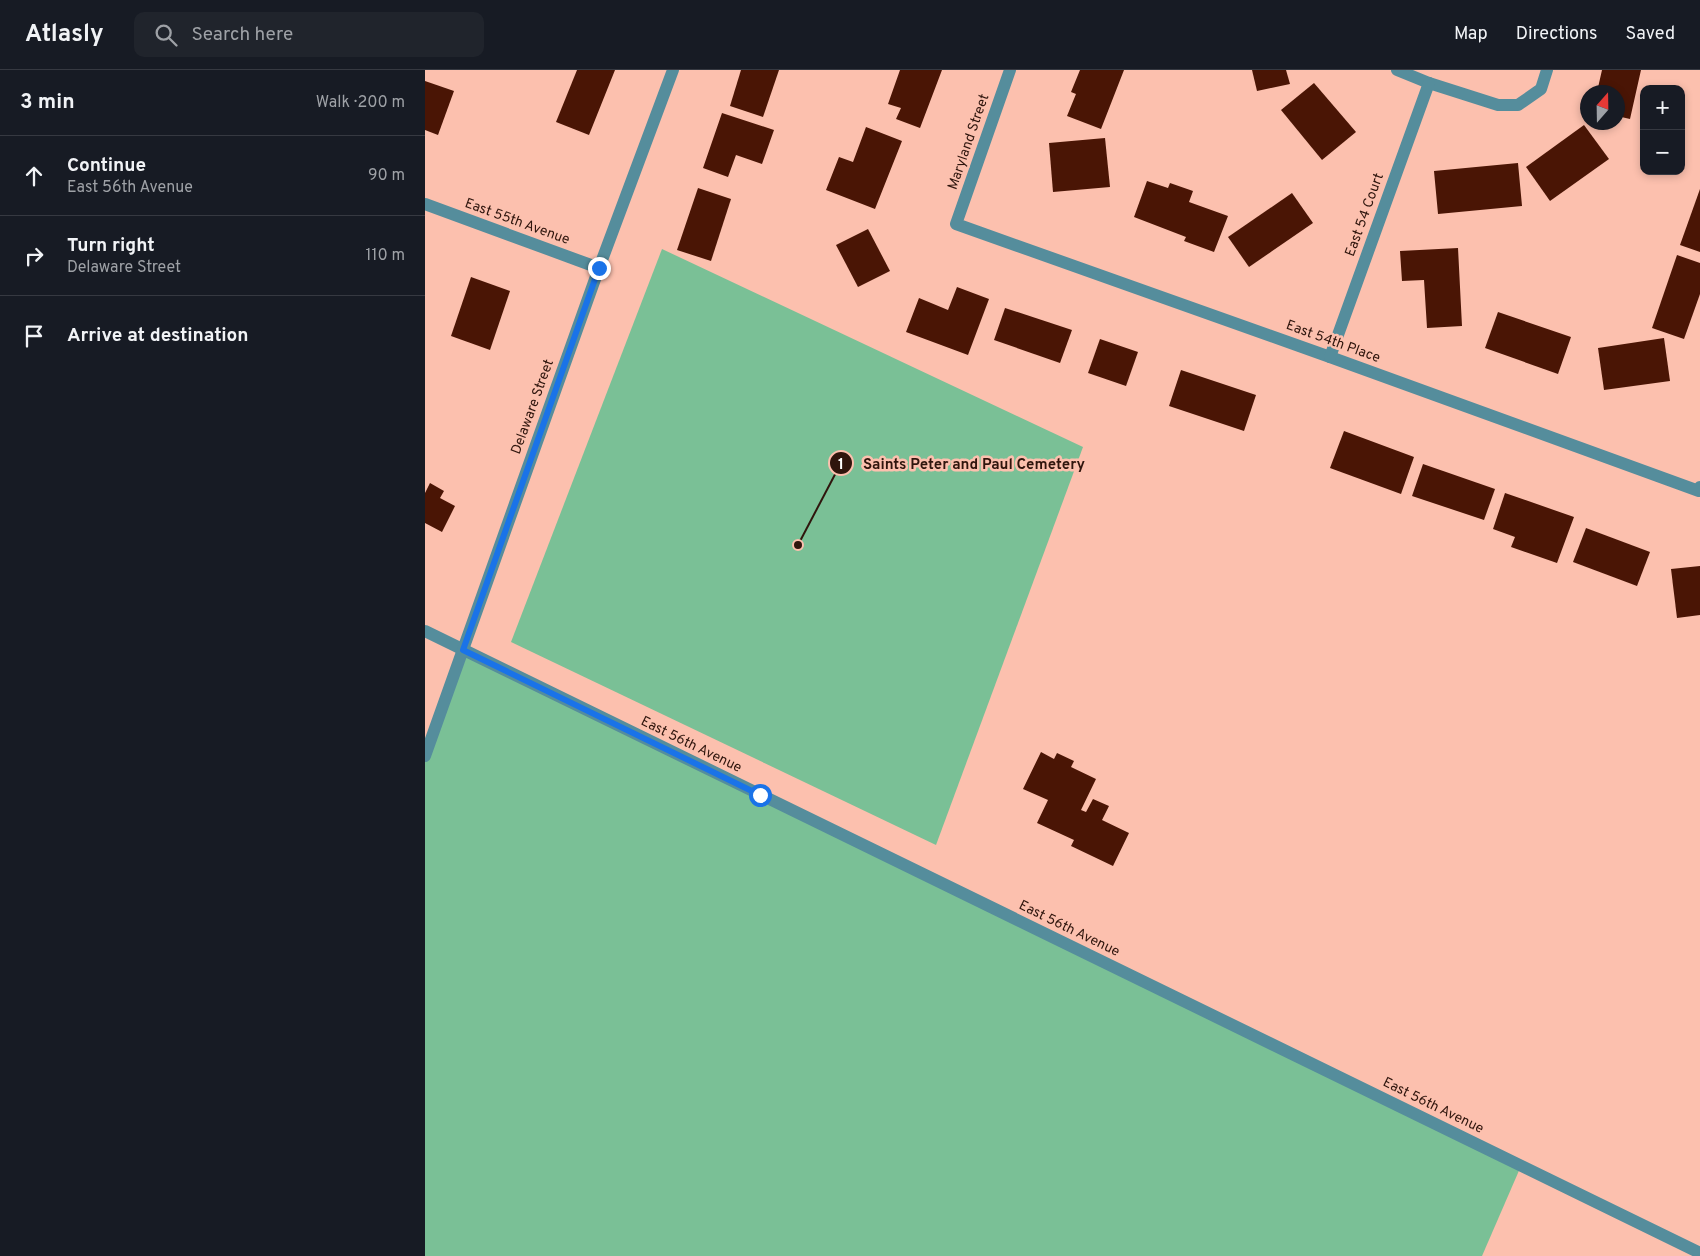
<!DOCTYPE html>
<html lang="en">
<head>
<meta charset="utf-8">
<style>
	body { margin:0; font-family:Overpass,sans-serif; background:#20242c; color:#f1f3f6 }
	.controls { position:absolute; right:15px; top:15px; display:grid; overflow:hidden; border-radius:10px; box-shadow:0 2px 8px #0003 }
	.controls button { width:45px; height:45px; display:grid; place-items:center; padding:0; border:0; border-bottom:1px solid #363941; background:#171b24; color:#f1f3f6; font:25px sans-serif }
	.compass { position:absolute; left:1155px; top:15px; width:45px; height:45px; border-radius:50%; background:#171b24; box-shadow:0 2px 8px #0003; rotate:20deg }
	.stop { position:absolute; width:15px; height:15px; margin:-11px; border:4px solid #1a73e8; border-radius:50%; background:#fff }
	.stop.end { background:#1a73e8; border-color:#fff; box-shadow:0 1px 5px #0008 }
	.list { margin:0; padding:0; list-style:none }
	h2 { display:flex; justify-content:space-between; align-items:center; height:65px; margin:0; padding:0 20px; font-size:21px }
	h2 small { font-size:16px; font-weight:400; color:#9ea1a6 }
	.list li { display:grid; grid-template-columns:32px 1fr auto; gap:15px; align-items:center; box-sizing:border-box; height:80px; padding:0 20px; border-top:1px solid #363941 }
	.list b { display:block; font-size:19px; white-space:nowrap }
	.list p { margin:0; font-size:16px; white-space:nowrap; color:#9ea1a6 }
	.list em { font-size:16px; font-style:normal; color:#9ea1a6 }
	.icon { flex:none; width:28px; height:28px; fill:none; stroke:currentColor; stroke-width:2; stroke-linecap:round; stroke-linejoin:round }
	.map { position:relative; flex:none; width:1275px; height:1186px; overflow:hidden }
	header { display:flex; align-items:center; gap:30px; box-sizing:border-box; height:70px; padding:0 25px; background:#171b24; border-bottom:1px solid #363941 }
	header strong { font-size:24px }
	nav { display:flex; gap:28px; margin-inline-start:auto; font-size:18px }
	.search { width:350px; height:45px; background:#20242c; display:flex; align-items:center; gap:12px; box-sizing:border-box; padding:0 18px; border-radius:10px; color:#9ea1a6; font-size:19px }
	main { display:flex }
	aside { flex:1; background:#171b24 }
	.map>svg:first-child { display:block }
	.green { fill:#7ac096 }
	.building { fill:#4a1505 }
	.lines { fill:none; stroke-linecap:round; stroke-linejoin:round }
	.minor { stroke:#558d9c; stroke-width:12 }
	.route { stroke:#1a73e8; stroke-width:6 }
	.labels { text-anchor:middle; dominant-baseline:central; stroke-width:5; stroke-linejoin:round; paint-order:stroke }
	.street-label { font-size:14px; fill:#2f150d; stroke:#fcc0ae }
	.leader { fill:none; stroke:#2f150d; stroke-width:2 }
	.callout-dot { fill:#2f150d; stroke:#fcc0ae; stroke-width:2 }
	.mark-label { font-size:15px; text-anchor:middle; font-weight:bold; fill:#fff }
	.callout-label { font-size:15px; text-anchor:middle; font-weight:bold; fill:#2f150d; stroke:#fcc0ae; stroke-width:5; stroke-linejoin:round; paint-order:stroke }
</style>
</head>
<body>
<header>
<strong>Atlasly</strong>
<div class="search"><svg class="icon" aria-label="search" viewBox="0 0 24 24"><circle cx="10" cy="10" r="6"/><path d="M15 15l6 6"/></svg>Search here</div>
<nav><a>Map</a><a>Directions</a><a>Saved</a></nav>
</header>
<main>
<aside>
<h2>3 min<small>Walk · 200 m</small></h2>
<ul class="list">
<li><svg class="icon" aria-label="ahead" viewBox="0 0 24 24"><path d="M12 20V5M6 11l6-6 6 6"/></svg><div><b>Continue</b><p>East 56th Avenue</p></div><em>90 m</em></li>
<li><svg class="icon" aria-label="right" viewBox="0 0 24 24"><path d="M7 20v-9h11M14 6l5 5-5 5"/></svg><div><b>Turn right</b><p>Delaware Street</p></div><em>110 m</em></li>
<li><svg class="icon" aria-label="arrive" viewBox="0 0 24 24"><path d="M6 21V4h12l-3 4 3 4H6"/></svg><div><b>Arrive at destination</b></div></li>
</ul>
</aside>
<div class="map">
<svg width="1275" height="1186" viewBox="0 0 1275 1186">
	<rect width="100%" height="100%" fill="#fcc0ae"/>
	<!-- green -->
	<g class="green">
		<path d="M237,179L658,377L511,775L86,572Z"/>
		<path d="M38,580L1096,1096L1057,1186H0V686Z"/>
	</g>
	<!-- building -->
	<g class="building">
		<path d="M152,0H190L164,65L131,52Z"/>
		<path d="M316,0H354L338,47L305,36Z"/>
		<path d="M475,0H517L495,58L471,49L476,38L463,34Z"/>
		<path d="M655,0H699L676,59L642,46L651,24L646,22Z"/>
		<path d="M827,0H861L865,14L832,21Z"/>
		<path d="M1177,0H1216L1205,49L1192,46V22H1172Z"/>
		<path d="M0,11L29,21L13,65L0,60Z"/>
		<path d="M889,13L931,62L897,90L856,40Z"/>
		<path d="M297,43L349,60L337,94L311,85L303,107L278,98Z"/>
		<path d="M1159,55L1184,89L1125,131L1101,97Z"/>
		<path d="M441,57L477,71L450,139L401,120L414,87L428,92Z"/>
		<path d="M680,68L685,117L628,122L624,73Z"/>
		<path d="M1093,93L1097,136L1013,144L1009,101Z"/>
		<path d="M722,111L743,118L745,113L768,121L764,132L803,146L789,182L759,171L761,167L709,147Z"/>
		<path d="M273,118L306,129L286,191L252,180Z"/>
		<path d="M1275,119V182L1255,175Z"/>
		<path d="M867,123L888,153L824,197L803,167Z"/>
		<path d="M443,159L465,201L433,217L411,175Z"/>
		<path d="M1033,178L1037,256L1002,258L999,210L977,211L975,181Z"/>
		<path d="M1252,185L1275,193V224L1259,269L1227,258Z"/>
		<path d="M46,207L85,221L65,280L26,266Z"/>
		<path d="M532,217L564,229L543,285L481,262L494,228L523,240Z"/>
		<path d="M580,238L647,260L635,293L569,270Z"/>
		<path d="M1073,242L1146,267L1133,304L1060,278Z"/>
		<path d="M1239,268L1245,311L1179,320L1173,278Z"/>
		<path d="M675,269L713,282L701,316L663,303Z"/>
		<path d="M756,300L831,325L819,361L744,336Z"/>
		<path d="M919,361L989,387L976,424L905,398Z"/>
		<path d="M998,394L1070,419L1059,450L987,426Z"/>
		<path d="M5,413L19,421L15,428L30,436L17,462L0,453V423Z"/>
		<path d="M1080,423L1149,447L1132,493L1086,477L1090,467L1068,459Z"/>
		<path d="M1161,458L1225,482L1212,516L1148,492Z"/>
		<path d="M1275,496V545L1252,548L1246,499Z"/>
		<path d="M616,682L629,689L632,683L649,691L646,697L671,709L656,740L661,742L668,729L684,736L677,750L704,763L688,796L646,776L649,770L612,753L623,730L598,719Z"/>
	</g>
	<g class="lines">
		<!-- minor -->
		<g class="minor">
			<path d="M585,0L531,154L905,287L1274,421L1275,417"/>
			<path d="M972,0L1004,13L1073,35H1093L1116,19L1122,0"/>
			<path d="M0,134L174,198"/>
			<path d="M905,287L1004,13"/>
			<path d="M0,561L1275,1183"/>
			<path d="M0,686L174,198L248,0"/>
		</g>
	</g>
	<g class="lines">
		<!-- route -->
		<path class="route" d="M174,198L38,580L335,725"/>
	</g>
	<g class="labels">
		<!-- street labels -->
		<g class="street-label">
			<text transform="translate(544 72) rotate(-71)">Maryland Street</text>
			<text transform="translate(940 145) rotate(-70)">East 54 Court</text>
			<text transform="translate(92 152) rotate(20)">East 55th Avenue</text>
			<text transform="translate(908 272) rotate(20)">East 54th Place</text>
			<text transform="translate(108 337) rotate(-70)">Delaware Street</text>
			<text transform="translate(266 675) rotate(26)">East 56th Avenue</text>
			<text transform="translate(644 859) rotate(26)">East 56th Avenue</text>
			<text transform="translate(1008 1036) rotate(26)">East 56th Avenue</text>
		</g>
	</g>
	<!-- callouts -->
	<path class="leader" d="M373 475L416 393"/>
	<g class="callout-dot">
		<circle cx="373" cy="475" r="5"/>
		<circle cx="416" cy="393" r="12"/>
	</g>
	<g class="mark-label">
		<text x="416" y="399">1</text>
	</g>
	<g class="callout-label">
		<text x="549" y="399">Saints Peter and Paul Cemetery</text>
	</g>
</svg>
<div class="controls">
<button>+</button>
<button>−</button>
</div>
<svg class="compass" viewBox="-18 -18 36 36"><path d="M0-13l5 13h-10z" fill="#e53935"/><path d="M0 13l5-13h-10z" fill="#9ea1a6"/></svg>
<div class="stop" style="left:335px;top:725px"></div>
<div class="stop end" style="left:174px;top:198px"></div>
</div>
</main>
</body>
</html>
